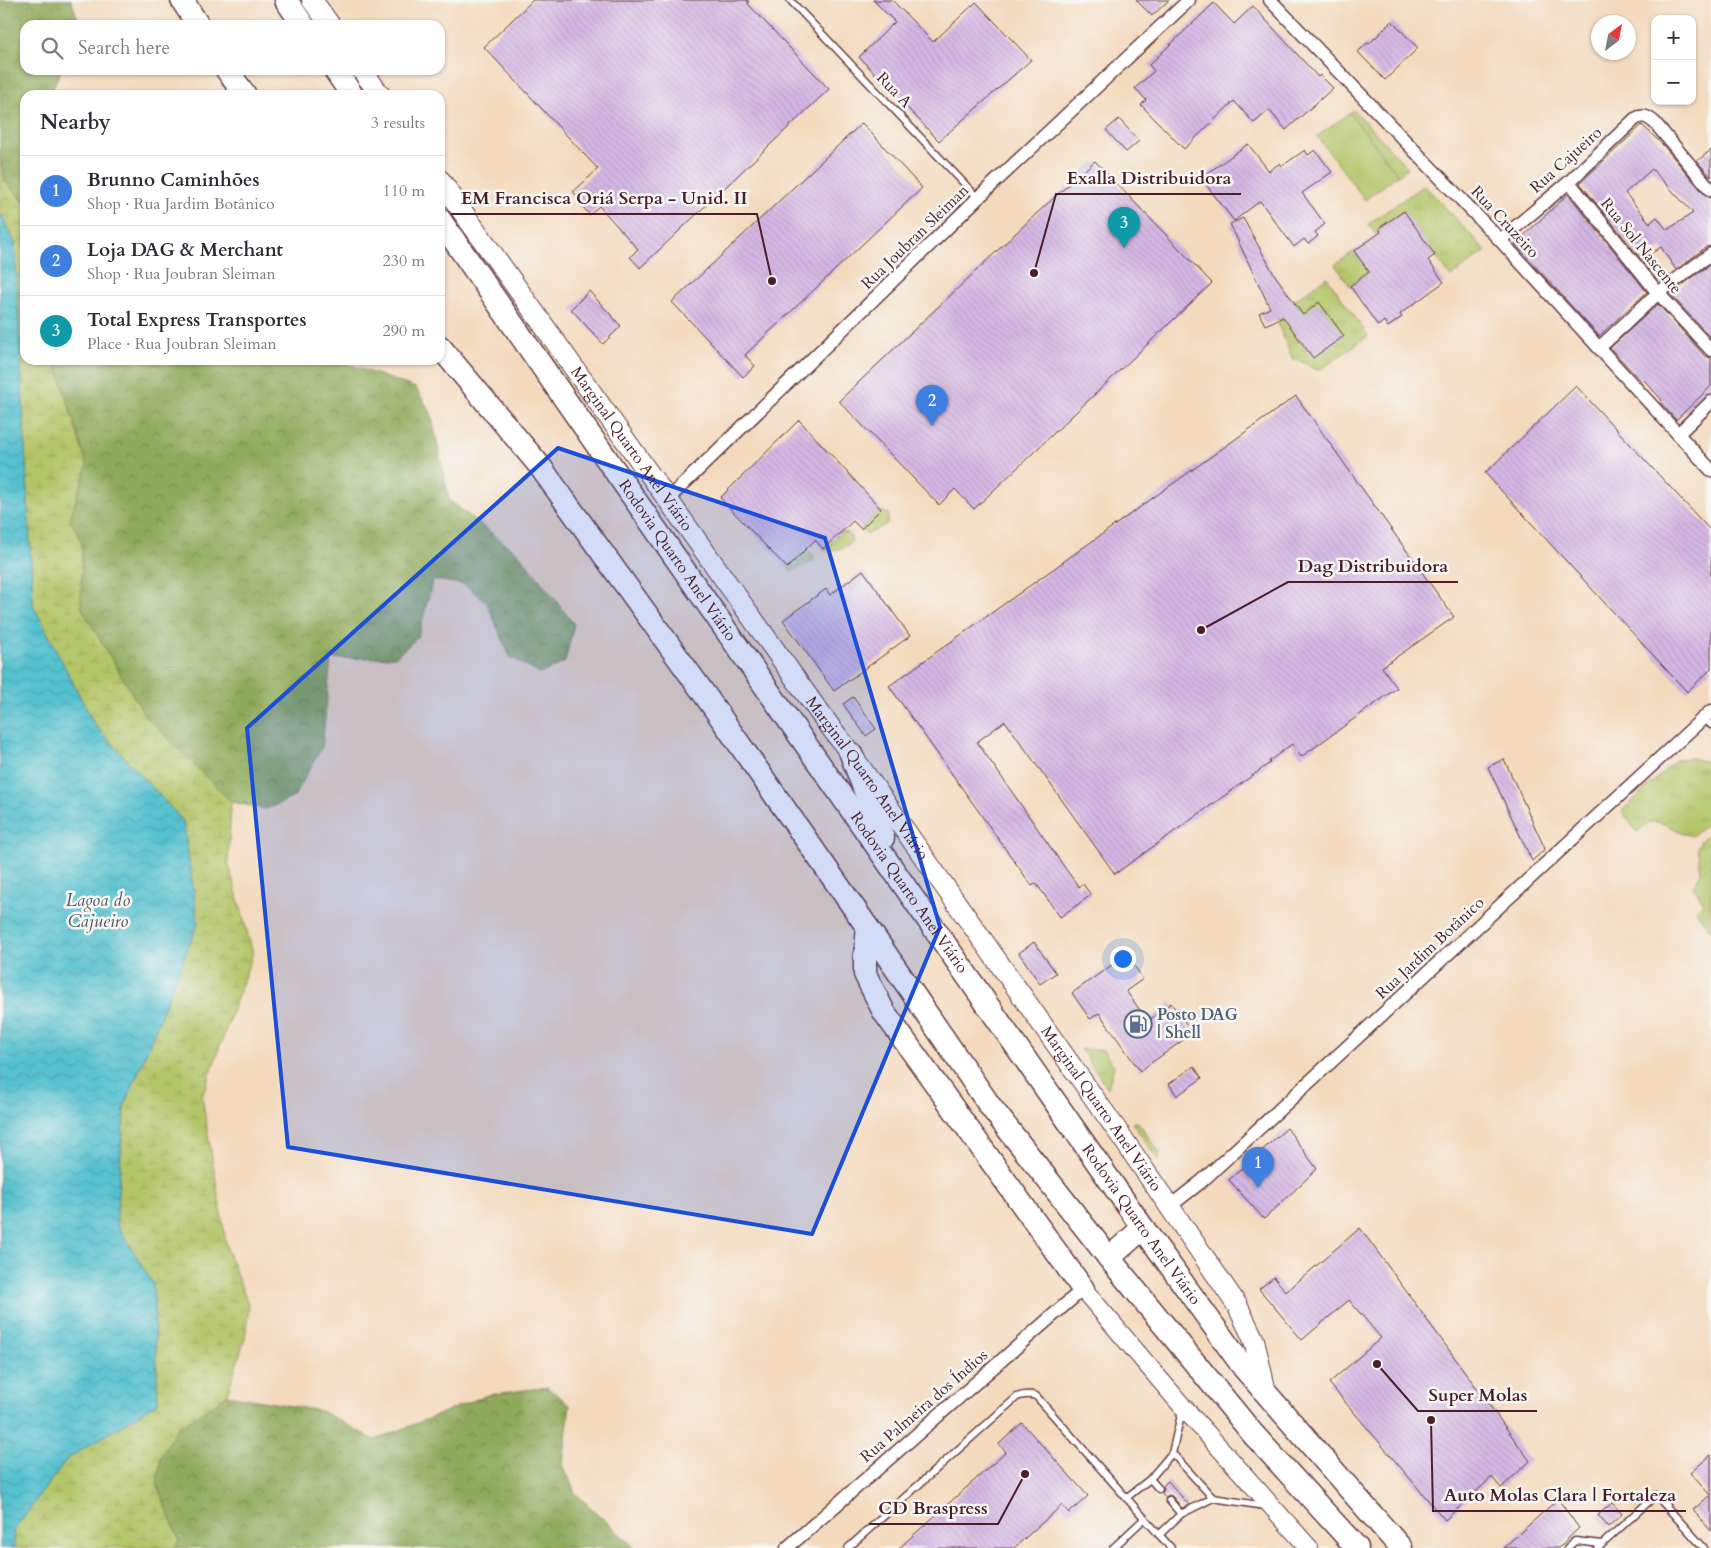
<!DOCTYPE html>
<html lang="en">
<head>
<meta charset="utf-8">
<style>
	body { margin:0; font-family:Cardo,serif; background:#f7f7f7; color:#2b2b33 }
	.controls { position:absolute; right:15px; top:15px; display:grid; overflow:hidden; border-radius:10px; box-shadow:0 1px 4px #0004 }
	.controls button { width:45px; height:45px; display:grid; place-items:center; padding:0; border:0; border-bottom:1px solid #e1e1e2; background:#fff; color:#2b2b33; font:25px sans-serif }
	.compass { position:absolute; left:1591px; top:15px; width:45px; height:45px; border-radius:50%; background:#fff; box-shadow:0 1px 4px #0004; rotate:32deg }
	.you { position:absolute; left:1122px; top:958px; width:18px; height:18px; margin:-12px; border:4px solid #fff; border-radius:50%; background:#1a73e8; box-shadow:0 0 0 8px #1a73e833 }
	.badge { display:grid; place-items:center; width:32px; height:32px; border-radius:50%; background:#ea580c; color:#fff; font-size:16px; font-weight:700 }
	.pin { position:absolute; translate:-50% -41px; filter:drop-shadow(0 1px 2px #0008) }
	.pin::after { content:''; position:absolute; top:26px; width:18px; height:15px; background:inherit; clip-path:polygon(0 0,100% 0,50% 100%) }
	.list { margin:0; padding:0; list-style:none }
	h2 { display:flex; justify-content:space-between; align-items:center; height:65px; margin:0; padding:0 20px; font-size:21px }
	h2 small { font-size:16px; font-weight:400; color:#7c7c81 }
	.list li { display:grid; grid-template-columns:32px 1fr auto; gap:15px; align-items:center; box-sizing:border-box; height:70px; padding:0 20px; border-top:1px solid #e1e1e2 }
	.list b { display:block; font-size:19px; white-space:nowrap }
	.list p { margin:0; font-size:16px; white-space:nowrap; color:#7c7c81 }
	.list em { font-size:16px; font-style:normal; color:#7c7c81 }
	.icon { flex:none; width:28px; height:28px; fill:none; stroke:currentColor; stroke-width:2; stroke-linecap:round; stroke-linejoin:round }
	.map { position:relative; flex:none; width:1711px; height:1548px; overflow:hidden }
	.search { position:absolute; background:#fff; box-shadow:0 1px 4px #0004; left:20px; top:20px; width:425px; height:55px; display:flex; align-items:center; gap:12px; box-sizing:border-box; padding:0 18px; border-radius:15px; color:#7c7c81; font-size:19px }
	.panel { position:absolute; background:#fff; box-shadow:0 1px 4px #0004; left:20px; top:90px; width:425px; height:275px; border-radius:15px }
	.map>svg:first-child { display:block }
	.grass { fill:url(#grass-tufts); stroke:#7f724a }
	.forest { fill:url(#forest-crowns); stroke:#6c6444 }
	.wetland { fill:url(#wetland-marsh); stroke:#7f724a }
	.pitch { fill:#b4c568; stroke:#7f724a }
	.water { fill:url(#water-waves); stroke:#50707d }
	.building { fill:url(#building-back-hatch); fill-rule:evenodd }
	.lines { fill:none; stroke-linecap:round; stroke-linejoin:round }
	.lane-casing { stroke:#643b41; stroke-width:9 }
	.street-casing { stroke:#643b41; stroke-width:15 }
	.secondary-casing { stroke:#643b41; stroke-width:20 }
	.primary-casing { stroke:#643b41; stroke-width:22 }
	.highway-casing { stroke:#643b41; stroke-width:25 }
	.lane { stroke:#fff; stroke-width:6 }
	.street { stroke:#fff; stroke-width:12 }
	.secondary { stroke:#fff; stroke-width:18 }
	.primary { stroke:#fff; stroke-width:20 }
	.highway { stroke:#fff; stroke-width:22 }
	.marked { fill:#1d4ed8; fill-opacity:0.2; stroke:#1d4ed8; stroke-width:4; stroke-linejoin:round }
	.labels { text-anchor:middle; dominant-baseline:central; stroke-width:5; stroke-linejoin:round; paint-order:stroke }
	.street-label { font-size:16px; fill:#4a1f2b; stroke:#f6f6f2 }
	.service-label { font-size:16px; font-weight:bold; fill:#4e5e75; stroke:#f6f6f2; text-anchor:start }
	.water-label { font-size:18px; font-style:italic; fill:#4e5864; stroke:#f6f6f2 }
	.leader { fill:none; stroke:#4a1f2b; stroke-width:2 }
	.callout-dot { fill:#4a1f2b; stroke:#f6f6f2; stroke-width:2 }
	.callout-label { font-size:18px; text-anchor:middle; font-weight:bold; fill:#4a1f2b; stroke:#f6f6f2; stroke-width:5; stroke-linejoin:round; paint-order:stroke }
</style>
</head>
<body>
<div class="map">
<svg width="1711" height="1548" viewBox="0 0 1711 1548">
	<defs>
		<pattern id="grass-tufts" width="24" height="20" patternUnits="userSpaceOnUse" patternTransform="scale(1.25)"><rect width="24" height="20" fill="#b4c568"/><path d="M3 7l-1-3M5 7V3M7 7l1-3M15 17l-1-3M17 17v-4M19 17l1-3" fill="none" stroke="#9ca95a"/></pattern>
		<pattern id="forest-crowns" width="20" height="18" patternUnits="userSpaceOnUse" patternTransform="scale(1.25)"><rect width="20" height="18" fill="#8faa5c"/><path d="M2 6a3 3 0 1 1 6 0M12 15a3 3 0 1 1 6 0" fill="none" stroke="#778a4c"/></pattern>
		<pattern id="wetland-marsh" width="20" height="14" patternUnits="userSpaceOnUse" patternTransform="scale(1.25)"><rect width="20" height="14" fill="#b4c568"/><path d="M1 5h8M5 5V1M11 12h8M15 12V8" fill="none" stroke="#9ca95a"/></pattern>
		<pattern id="water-waves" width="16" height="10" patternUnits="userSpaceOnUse" patternTransform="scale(1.25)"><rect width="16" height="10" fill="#55c1cf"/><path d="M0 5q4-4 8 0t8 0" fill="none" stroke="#4ca5b2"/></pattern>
		<pattern id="building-back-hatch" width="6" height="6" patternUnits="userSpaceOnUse" patternTransform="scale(1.25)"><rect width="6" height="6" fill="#d4b7e4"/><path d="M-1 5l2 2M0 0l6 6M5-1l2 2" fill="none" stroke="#b89dc4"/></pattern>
	</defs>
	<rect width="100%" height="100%" fill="#f6f6f2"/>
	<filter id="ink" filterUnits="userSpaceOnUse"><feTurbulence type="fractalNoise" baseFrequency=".02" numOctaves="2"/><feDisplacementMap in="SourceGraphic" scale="10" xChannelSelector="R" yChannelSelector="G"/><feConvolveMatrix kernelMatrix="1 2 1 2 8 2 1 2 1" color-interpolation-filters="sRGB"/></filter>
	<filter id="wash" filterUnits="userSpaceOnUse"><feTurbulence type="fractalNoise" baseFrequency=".0096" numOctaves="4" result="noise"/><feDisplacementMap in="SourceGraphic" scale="20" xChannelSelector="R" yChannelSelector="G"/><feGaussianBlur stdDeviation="1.12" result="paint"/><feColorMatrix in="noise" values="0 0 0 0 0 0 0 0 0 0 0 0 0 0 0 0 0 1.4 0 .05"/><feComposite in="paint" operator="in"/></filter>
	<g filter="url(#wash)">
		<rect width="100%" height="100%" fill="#f4dabd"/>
		<!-- grass -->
		<g class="grass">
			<path d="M1354,110L1408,168L1398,175L1350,113Z"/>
			<path d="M1424,185L1486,251L1451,277L1403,211L1379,229L1408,268L1391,257L1368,224Z"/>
			<path d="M1354,251L1369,272L1350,286L1335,265Z"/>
			<path d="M1327,277L1368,336L1320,370C1311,370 1305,360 1293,360L1274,315Z"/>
			<path d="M879,511L887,513L889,516L887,524L868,534L861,529Z"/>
			<path d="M841,532H846L851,537L852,541C845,548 833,553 823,549Z"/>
			<path d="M809,552L813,554L814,561L791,571L787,568L801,554Z"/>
			<path d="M1692,758L1711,763V821L1692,836C1680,834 1662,819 1651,822C1646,824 1641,829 1637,832L1622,811L1677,759Z"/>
			<path d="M1711,833V931L1695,910L1704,903L1693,887L1701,873L1697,848L1701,840Z"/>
			<path d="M1080,1049L1103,1050L1114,1066L1108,1088Z"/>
			<path d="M1138,1122L1160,1153L1159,1161L1132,1123Z"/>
		</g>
		<!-- forest -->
		<g class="forest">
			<path d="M0,0H71L80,25H25V70H61L50,95H25V203L5,181L0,157Z"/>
			<path d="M55,360H336L416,388L431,413L449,500L520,555L574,624L565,662L540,674L510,657L486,601L463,584L433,580L418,637L395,657L331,659L322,747L294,797L266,809L231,802L145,716L81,607L82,544L70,518L87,466Z"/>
			<path d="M547,1387L570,1405L563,1464L575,1493L635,1548H174L179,1540L157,1485L161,1456L176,1429L227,1395L321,1411L375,1440L487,1395Z"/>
		</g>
		<!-- wetland -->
		<path class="wetland" d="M0,157L5,181L25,203V360H55L87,466L70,518L82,544L81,607L145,716L231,802L228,862L253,953L202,1097L227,1249L249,1307L245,1338L227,1395L176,1429L161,1456L157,1485L179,1540L174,1548H15L13,1531L66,1460L158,1402L153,1284L116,1223L124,1108L198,923L183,821L94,724L33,605L15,243L0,212Z"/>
		<!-- pitch -->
		<path class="pitch" d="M1350,113L1398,175L1365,200L1317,136Z"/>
		<!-- water -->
		<path class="water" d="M0,212L15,243L33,605L94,724L183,821L198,923L124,1108L116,1223L153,1284L158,1402L66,1460L13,1531L15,1548H0Z"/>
		<g id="blocks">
			<!-- building -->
			<g class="building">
				<path d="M533,0H748V4L829,89L640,268L630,257L638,249L599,206L590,215L580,204L582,201L573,192L598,169L484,47Z"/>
				<path d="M873,0H892L933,42L976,2L1031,60L939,141L859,57L895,22Z"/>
				<path d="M1136,0H1169L1152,16Z"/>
				<path d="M1214,3L1234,24L1253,6L1318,77L1320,75L1333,88L1286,130L1269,110L1254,123L1234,101L1184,149L1141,105L1146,100L1135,88L1154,71L1149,65Z"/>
				<path d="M1392,21L1418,48L1385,80L1358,52L1367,43L1369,44Z"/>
				<path d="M1119,119L1139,141L1126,152L1106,130Z"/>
				<path d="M862,123L922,188L745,355L755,366L743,377L672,302Z"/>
				<path d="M1642,125L1662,144L1705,195L1711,198V246L1706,247L1676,270L1661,247L1642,260L1580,183ZM1652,169L1693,213L1667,230L1657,217L1650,223L1625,193Z"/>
				<path d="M1248,144L1269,171L1280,163L1282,166L1305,150L1308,155L1315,150L1332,172L1302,193L1325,224L1315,232L1318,236L1308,244L1304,239L1294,247L1260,201L1234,221L1201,178Z"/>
				<path d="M1711,150V177L1697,161Z"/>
				<path d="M1095,161L1212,283L974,509L955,489L939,505L839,401L1037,213Z"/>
				<path d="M1568,194L1647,292L1599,336L1515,244Z"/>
				<path d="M1404,211L1435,255L1428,260L1444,282L1400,314L1402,317L1388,327L1384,321L1378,326L1350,286L1369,272L1354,251L1381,232L1379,228Z"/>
				<path d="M1243,218L1274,274L1303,315L1319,302L1344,336L1313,358L1283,317L1265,325L1259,313L1270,308L1230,224Z"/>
				<path d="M1711,264V338L1670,294Z"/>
				<path d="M589,291L621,326L603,344L571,309Z"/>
				<path d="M1658,304L1705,356L1711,358V386L1676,420L1660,402L1662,400L1643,379L1641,381L1610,348Z"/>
				<path d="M1576,386L1711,531V669L1687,692L1485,473Z"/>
				<path d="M1296,396L1454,617L1382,667L1397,688L1301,757L1292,744L1269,761L1270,763L1115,874L1005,721L977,742L1065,868L1079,887L1083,884L1091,895L1060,917L1036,883L1032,886L889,686Z"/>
				<path d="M799,420L881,509L861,529L853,521L823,549L815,540L787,568L720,498Z"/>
				<path d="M863,570L910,636L834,691L783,620L826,589L830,595Z"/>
				<path d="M853,697L876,729L866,736L843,704Z"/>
				<path d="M1504,759L1545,849L1532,861L1488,767Z"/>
				<path d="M1034,942L1056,973L1040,984L1019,953Z"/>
				<path d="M1131,961L1143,979L1126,991L1148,1021L1171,1003L1193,1033L1140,1071L1099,1013L1090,1019L1072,993L1116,962L1122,969Z"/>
				<path d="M1194,1066L1202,1078L1177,1096L1169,1084Z"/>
				<path d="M1287,1128L1317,1169L1264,1219L1229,1180Z"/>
				<path d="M1360,1228L1530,1461L1501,1488L1492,1477L1445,1520L1329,1383L1381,1338L1349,1300L1302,1340L1259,1289L1274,1277L1286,1292Z"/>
				<path d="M1022,1423L1088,1496L1069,1513L1062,1505L1014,1548H899L1006,1452L999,1444Z"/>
				<path d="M1711,1455V1531L1693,1510L1710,1495L1690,1473Z"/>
				<path d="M1168,1481L1189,1505L1182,1508L1172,1496L1169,1495L1165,1497L1162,1493L1164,1490L1163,1486Z"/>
				<path d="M1558,1499L1579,1528L1558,1548H1503Z"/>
				<path d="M1612,1503L1622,1514L1608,1527L1598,1515Z"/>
			</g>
		</g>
	</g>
	<g filter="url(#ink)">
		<use href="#blocks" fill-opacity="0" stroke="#643b41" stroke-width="1"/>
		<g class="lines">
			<!-- lane casing -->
			<g class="lane-casing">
				<g id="lane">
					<path d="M790,0L978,198"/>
					<path d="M1704,718L1711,725"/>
					<path d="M1172,1453L1213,1498"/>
					<path d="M1159,1489L1150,1479L1172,1453L1182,1411"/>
					<path d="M1126,1498L1150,1479"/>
					<path d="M1169,1500L1181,1514"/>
					<path d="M1159,1535L1181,1514L1213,1498L1265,1506"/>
					<path d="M848,1548L1017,1397C1024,1394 1029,1394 1036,1396L1171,1548"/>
					<path d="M1113,1548L1145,1518"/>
					<path d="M1567,1548L1575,1541L1602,1544"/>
					<path d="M1598,1548L1656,1495L1704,1548"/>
				</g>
			</g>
			<!-- street casing -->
			<g class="street-casing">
				<g id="street">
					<path d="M1270,0L1500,240L1711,470"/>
					<path d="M1569,182L1658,293L1711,350"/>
					<path d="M1500,240L1569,182L1635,119C1644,114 1648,117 1655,123L1711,190"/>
					<path d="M1599,348L1658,293L1711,254"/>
					<path d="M1678,434L1711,402"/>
					<path d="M667,500L978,198L1189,0"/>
					<path d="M1169,1207L1202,1181L1711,711"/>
					<path d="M787,1548L1083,1289"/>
				</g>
			</g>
			<!-- secondary casing -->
			<g class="secondary-casing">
				<path id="secondary" d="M1083,1289L1183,1407L1309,1548"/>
			</g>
			<!-- primary casing -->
			<g class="primary-casing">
				<g id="primary">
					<path d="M312,0L330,25"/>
					<path d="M362,70L380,95"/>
					<path id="s1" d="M440,180L819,712L851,754L1121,1136L1237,1305L1254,1340L1266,1392"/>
				</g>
			</g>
			<!-- highway casing -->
			<g class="highway-casing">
				<g id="highway">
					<path d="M182,0L198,25"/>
					<path d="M286,0L303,25"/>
					<path d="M227,70L245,95"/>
					<path d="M335,70L352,95"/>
					<path id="s2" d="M440,220L1143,1228L1244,1368L1401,1548"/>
					<path d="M440,347L539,465L705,695L868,928L990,1106L1109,1258L1253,1434L1357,1548"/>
					<path d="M851,754L883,838"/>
					<path d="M868,928L865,955V974L884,1012L1083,1289"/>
					<path d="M1109,1258L1143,1228"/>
				</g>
			</g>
			<!-- lane -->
			<use href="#lane" class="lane"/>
			<!-- street -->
			<use href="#street" class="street"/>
			<!-- secondary -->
			<use href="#secondary" class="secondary"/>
			<!-- primary -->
			<use href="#primary" class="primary"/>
			<!-- highway -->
			<use href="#highway" class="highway"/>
		</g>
	</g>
	<!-- marked area -->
	<path class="marked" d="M558,448L825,538L940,927L812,1234L288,1147L247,728Z"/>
	<!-- icons -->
	<defs>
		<g id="fuel-ring" transform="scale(1.4375)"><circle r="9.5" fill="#f6f6f2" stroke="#5c6f8a" stroke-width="1.5"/><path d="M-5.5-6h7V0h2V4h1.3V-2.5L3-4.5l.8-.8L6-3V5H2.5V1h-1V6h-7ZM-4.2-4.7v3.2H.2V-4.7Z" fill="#5c6f8a"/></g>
	</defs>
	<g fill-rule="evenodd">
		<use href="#fuel-ring" x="1138" y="1024"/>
	</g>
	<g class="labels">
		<!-- street labels -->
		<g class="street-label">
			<text transform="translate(894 90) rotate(46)">Rua A</text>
			<text transform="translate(1566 160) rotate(-42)">Rua Cajueiro</text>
			<text transform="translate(1505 222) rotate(47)">Rua Cruzeiro</text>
			<text transform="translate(915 237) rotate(-44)">Rua Joubran Sleiman</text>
			<text transform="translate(1641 246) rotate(51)">Rua Sol Nascente</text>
			<text stroke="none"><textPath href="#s1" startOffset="330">Marginal Quarto Anel Viário</textPath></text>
			<text stroke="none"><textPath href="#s2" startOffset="415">Rodovia Quarto Anel Viário</textPath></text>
			<text stroke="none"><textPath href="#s1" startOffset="735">Marginal Quarto Anel Viário</textPath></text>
			<text stroke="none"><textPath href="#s2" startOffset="820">Rodovia Quarto Anel Viário</textPath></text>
			<text transform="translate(1430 948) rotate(-43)">Rua Jardim Botânico</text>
			<text stroke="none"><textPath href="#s1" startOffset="1140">Marginal Quarto Anel Viário</textPath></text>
			<text stroke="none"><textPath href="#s2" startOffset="1225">Rodovia Quarto Anel Viário</textPath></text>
			<text transform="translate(924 1406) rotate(-41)">Rua Palmeira dos Índios</text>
		</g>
		<!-- service labels -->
		<g class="service-label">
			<text x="1157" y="1015">Posto DAG<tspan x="1157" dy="18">| Shell</tspan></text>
		</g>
		<!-- water labels -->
		<g class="water-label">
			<text x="98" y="900">Lagoa do<tspan x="98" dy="21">Cajueiro</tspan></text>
		</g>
	</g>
	<!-- callouts -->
	<path class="leader" d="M1034 273L1056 194H1241M772 281L757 214H451M1201 630L1288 582H1458M1377 1364L1418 1411H1537M1431 1420L1433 1511H1686M1025 1474L998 1524H869"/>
	<g class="callout-dot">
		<circle cx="1034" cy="273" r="5"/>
		<circle cx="772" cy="281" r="5"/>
		<circle cx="1201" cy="630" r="5"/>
		<circle cx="1377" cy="1364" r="5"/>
		<circle cx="1431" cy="1420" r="5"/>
		<circle cx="1025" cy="1474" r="5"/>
	</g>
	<g class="callout-label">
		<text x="1149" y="184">Exalla Distribuidora</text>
		<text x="604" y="204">EM Francisca Oriá Serpa - Unid. II</text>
		<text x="1373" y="572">Dag Distribuidora</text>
		<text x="1478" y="1401">Super Molas</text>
		<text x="1560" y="1501">Auto Molas Clara | Fortaleza</text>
		<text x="933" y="1514">CD Braspress</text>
	</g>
</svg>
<div class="controls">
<button>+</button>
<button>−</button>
</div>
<svg class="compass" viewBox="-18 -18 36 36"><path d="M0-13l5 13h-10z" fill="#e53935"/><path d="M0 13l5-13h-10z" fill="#7c7c81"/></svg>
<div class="you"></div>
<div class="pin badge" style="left:1258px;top:1188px;background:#3f7fe0">1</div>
<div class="pin badge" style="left:932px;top:426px;background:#3f7fe0">2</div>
<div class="pin badge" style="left:1124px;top:248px;background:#0f9aa8">3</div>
<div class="search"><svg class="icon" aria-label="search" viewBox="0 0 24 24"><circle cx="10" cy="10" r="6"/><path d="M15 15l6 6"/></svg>Search here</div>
<section class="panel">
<h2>Nearby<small>3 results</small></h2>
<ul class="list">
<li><span class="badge" style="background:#3f7fe0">1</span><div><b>Brunno Caminhões</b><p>Shop · Rua Jardim Botânico</p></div><em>110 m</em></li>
<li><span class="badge" style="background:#3f7fe0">2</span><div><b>Loja DAG &amp; Merchant</b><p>Shop · Rua Joubran Sleiman</p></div><em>230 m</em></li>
<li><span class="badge" style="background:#0f9aa8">3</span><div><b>Total Express Transportes</b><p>Place · Rua Joubran Sleiman</p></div><em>290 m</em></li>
</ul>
</section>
</div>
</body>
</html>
